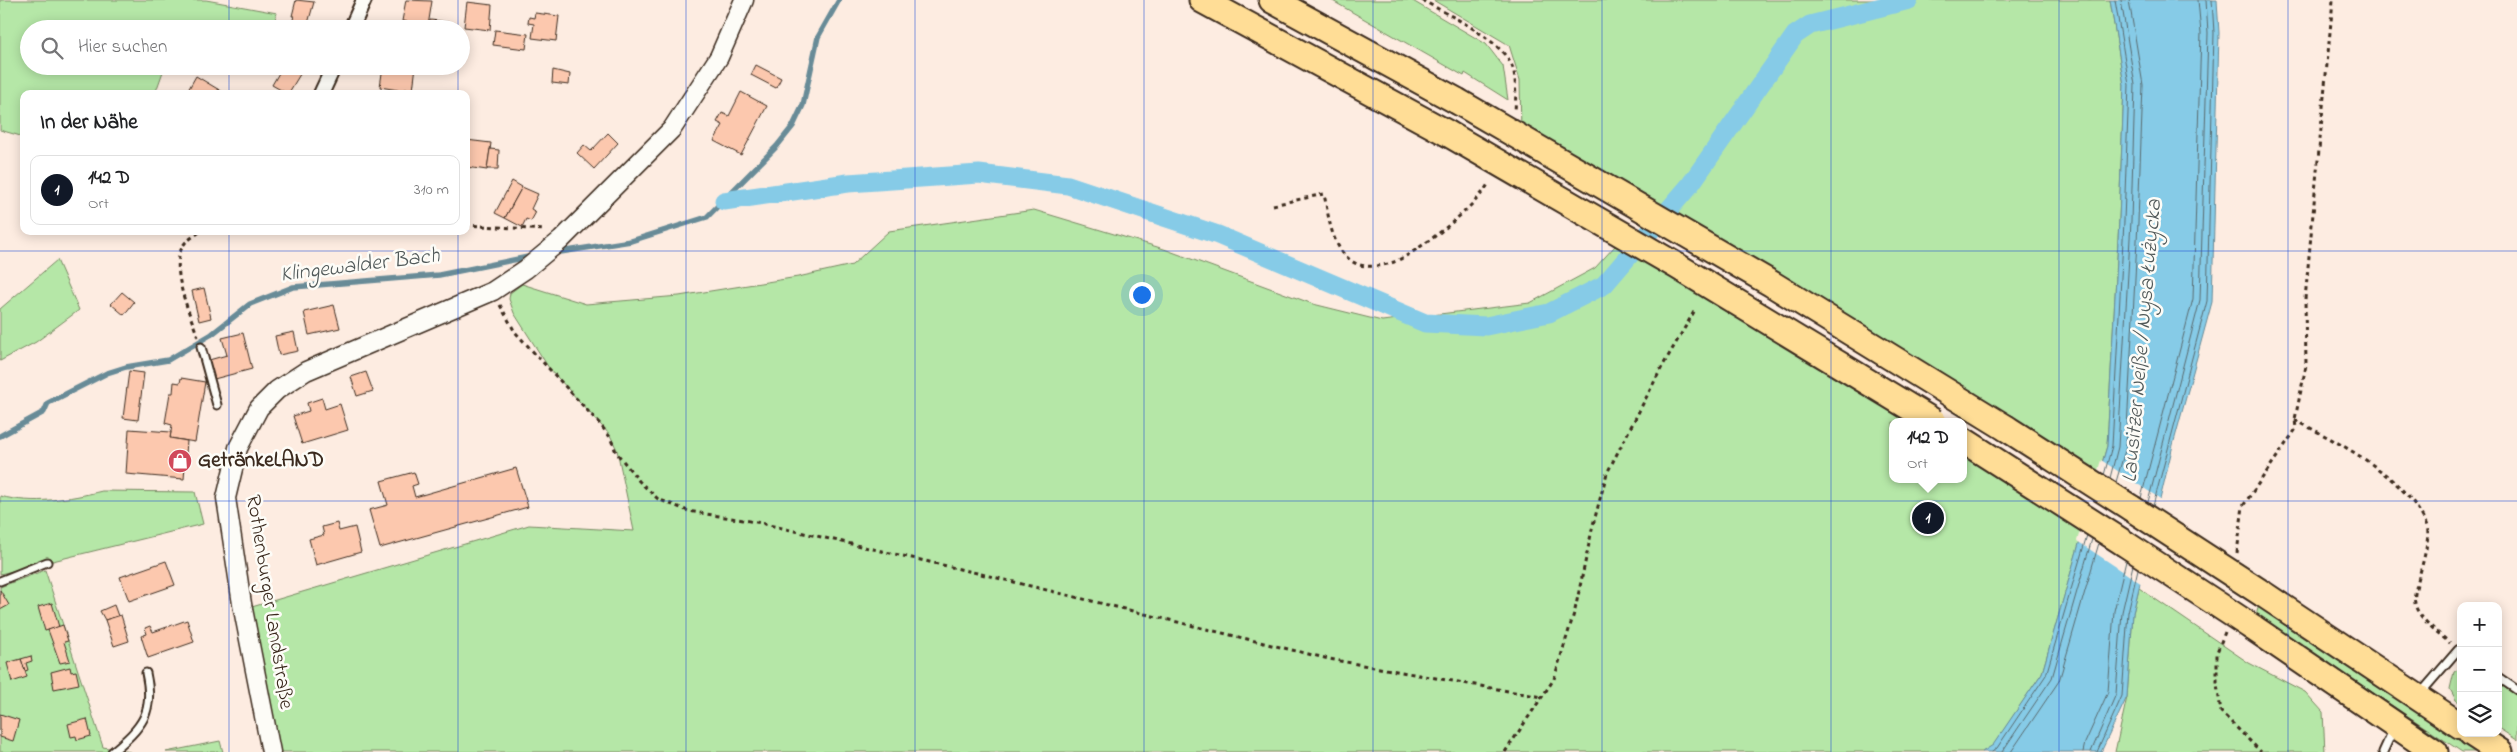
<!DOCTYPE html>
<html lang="de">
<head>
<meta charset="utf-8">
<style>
	body { margin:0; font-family:"Indie Flower",sans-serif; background:#f6f6f6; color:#202124 }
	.controls { position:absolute; right:15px; bottom:15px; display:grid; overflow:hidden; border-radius:10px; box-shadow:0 2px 12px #0003 }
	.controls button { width:45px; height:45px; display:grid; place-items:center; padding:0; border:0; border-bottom:1px solid #e0e0e0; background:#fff; color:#202124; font:25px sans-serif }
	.you { position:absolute; left:1141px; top:294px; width:18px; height:18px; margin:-12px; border:4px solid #fff; border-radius:50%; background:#1a73e8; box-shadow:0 0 0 8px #1a73e833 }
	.badge { display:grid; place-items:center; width:32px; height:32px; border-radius:50%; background:#111827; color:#fff; font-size:16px; font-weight:700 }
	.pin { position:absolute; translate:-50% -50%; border:2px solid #fff; box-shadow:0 1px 5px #0006 }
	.popup { position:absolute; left:1889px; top:418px; width:78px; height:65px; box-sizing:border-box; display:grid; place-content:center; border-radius:10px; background:#fff; filter:drop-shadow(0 1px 4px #0005); font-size:16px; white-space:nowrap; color:#757577 }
	.popup b { font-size:19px; color:#202124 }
	.popup::after { content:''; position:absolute; left:50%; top:100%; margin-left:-10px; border:10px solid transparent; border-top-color:#fff }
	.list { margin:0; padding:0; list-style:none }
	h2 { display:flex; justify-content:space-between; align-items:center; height:65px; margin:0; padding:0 20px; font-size:21px }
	h2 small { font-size:16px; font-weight:400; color:#757577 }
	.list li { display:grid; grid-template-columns:32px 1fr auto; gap:15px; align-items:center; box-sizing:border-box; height:70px; margin:0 10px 10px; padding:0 10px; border:1px solid #e0e0e0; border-radius:10px }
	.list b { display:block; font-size:19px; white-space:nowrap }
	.list p { margin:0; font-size:16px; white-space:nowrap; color:#757577 }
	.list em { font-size:16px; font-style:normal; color:#757577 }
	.icon { flex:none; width:28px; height:28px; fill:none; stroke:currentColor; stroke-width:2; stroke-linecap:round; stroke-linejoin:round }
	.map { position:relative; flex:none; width:2517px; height:752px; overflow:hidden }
	.search { position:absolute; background:#fff; box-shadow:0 2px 12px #0003; left:20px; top:20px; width:450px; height:55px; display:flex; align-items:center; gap:12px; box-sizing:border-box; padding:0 18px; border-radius:28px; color:#757577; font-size:19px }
	.panel { position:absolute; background:#fff; box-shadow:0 2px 12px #0003; left:20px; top:90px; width:450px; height:145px; border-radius:10px }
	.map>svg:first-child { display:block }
	.green { fill:#b5e7a7; stroke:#788862 }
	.water { fill:#86cbe7; stroke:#688b97 }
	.pier { fill:#fdece1 }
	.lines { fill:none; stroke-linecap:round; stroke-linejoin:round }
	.shore { stroke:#596a6e; stroke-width:1 }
	.stream { stroke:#688b97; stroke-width:5.5 }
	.canal { stroke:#86cbe7; stroke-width:19 }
	.building { fill:#fcc8ae; stroke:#3b2a1e }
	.service-casing { stroke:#3b2a1e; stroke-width:11 }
	.minor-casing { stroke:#3b2a1e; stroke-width:18 }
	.tertiary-casing { stroke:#3b2a1e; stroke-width:21 }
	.motorway-casing { stroke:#3b2a1e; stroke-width:29 }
	.path { stroke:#3b2a1e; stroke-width:3; stroke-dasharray:4 4; stroke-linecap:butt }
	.service { stroke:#fdfcf7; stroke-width:7 }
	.minor { stroke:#fdfcf7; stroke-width:14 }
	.tertiary { stroke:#fdfcf7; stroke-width:18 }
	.motorway { stroke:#ffdd96; stroke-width:25 }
	.motorway-bridge-casing { stroke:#3b2a1e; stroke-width:29; stroke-linecap:butt }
	.motorway-bridge { stroke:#ffdd96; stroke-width:25 }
	.grid { fill:none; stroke:#1d4ed8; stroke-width:1; stroke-opacity:0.55 }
	.labels { text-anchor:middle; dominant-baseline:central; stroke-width:5; stroke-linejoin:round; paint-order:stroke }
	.poi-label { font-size:21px; font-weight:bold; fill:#3b2a1e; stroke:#fdfcf7; text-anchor:start }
	.street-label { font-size:21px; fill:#3b2a1e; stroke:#fdfcf7 }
	.water-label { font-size:22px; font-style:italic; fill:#525a5a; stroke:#fdfcf7 }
</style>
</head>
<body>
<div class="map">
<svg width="2517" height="752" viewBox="0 0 2517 752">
	<rect width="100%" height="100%" fill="#fdece1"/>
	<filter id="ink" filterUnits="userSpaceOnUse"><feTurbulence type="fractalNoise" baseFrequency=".02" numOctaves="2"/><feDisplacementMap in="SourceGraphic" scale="10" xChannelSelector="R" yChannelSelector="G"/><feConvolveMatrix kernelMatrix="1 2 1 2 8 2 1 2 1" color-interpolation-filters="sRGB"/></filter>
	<g filter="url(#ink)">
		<!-- green -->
		<g class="green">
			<path d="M0,0H206L277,13L272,29H29V66H165L155,94H24V137L0,130Z"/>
			<path d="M1331,0H1411L1486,44L1503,66L1508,100L1465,73L1464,76Z"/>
			<path d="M1433,0H2110L2124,85L2119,221L2107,446L2096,484L1521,133L1520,80L1509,45Z"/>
			<path d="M1034,210L1164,249L1313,304L1382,321L1530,303L1595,268L1625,235L1927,422H1893V479H1963V444L2086,520L2042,673L1993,746L1982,752H275L245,609L529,525L634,531L617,450L610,435L549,368L514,313L509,299L510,293L522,284L586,304L679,296L798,277L852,265L889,231Z"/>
			<path d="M57,260L79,310L36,342L0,361V309Z"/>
			<path d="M102,491L195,492L203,524L0,574V496C34,505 69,499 102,491Z"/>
			<path d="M45,570L103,747L130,752H0V587Z"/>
			<path d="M2139,588L2249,663L2305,692L2323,712L2325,752H2115L2127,697L2133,613Z"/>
			<path d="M2259,605L2481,752H2462L2256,615Z"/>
			<path d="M2461,668V703L2456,700L2450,689L2454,672Z"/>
			<path d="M2498,683L2517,696V740L2498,728Z"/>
			<path d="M220,741L223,752H166Z"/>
		</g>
		<!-- water -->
		<path class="water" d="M2110,0H2217L2219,33L2212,302L2173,445L2133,613L2127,697L2101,752H1982L1993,745L2042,673L2107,446L2119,221L2124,85Z"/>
		<!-- pier -->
		<path class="pier" d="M2101,460L2162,500L2142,584L2077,541Z"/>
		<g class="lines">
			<!-- shore -->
			<g class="shore">
				<path d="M2104,475L2112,446L2124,221L2129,85L2115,0"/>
				<path d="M2110,478L2118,447L2131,221L2135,85L2121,0"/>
				<path d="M2116,482L2126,447L2138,222L2143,85L2129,0"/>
				<path d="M2141,498L2193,299L2201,33L2198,0"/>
				<path d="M2148,502L2200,300L2208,33L2206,0"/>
				<path d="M2153,506L2207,301L2214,33L2212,0"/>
				<path d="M1992,752L1997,748L2046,675L2087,535"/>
				<path d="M2002,752L2052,678L2092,539"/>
				<path d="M2011,752L2059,681L2099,543"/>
				<path d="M2083,752L2085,743L2108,692L2114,611L2126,561"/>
				<path d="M2091,752L2116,694L2122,612L2133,565"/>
				<path d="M2097,752L2122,696L2128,612L2138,569"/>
			</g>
			<!-- stream -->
			<g class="stream">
				<path d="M554,253L631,241L707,217L777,146L793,126L803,105L818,37L839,0"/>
				<path d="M0,436L44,412L48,403L107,373L126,367L168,360L212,334L250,304L293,287L439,275L533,256"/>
			</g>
			<!-- canal -->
			<path class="canal" d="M724,201L848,183L979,174L1068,185L1218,235L1425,323L1486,326L1549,313L1604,285L1690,185L1795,35L1810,25L1909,0"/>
		</g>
		<!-- building -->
		<g class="building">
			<path d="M296,0L314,2L307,27L292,23L294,16H292Z"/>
			<path d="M406,0L432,1L428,26L402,21Z"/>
			<path d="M467,2L492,5L490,30L464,27Z"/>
			<path d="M535,13L559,16L556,41L532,38L534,24L528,23L529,17L534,18Z"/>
			<path d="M430,20L449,22L448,29H429Z"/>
			<path d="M403,21L420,24L419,29H402Z"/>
			<path d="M495,30L528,34L526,49L493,45Z"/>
			<path d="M756,65L781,78L776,88L751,75Z"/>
			<path d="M283,66H293L302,71L288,94L272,85Z"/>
			<path d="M416,66L413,90L405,89L404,91L380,87L383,66Z"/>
			<path d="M553,70L570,74L569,85L552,83Z"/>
			<path d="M196,76L226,94L187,92Z"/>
			<path d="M741,92L767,106L741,155L714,141L723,125L717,122L722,113L729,116Z"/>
			<path d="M608,133L618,143L594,169L577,153L584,145L591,151Z"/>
			<path d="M466,140L491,143L487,170L466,167Z"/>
			<path d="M490,149L499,150L498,169H487Z"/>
			<path d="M512,181L522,187L505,218L495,213Z"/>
			<path d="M522,187L538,194L531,209L536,212L531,221L526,219L522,227L505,218Z"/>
			<path d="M204,288L211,318L199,321L192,291Z"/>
			<path d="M122,292L134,302L124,315L111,304Z"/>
			<path d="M334,305L340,328L309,335L304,312Z"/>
			<path d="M294,332L298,351L279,355L275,336Z"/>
			<path d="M243,333L252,369L214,379L209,360L227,355L222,338Z"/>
			<path d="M129,371L144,373L138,420L123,418Z"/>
			<path d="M366,372L373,391L357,396L351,377Z"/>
			<path d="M181,378L205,382L195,442L170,438L172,425L165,423L170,393H173L174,382L180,383Z"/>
			<path d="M322,398L325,409L340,404L348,430L302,444L293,416L309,411L307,403Z"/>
			<path d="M129,429L171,432L170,438L187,441L184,479L126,474Z"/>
			<path d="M516,468L528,507L380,548L369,510L388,505L381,481L414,472L418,484L412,486L415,497Z"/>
			<path d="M337,523L339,531L355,527L361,552L316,565L309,539L324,535L322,527Z"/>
			<path d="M166,561L175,585L129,601L120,577Z"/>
			<path d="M0,590L9,605L0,610Z"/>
			<path d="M52,603L59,627L45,631L38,607Z"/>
			<path d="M114,605L118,616L105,620L100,611Z"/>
			<path d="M121,615L129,641L114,646L105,620Z"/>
			<path d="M187,620L194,642L148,658L141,636L147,634L145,628L150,626L153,632Z"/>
			<path d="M63,625L68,641L64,642L70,661L60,663L48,630Z"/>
			<path d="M31,656L32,661L26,663L28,670L25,671L21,659Z"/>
			<path d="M21,659L27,677L12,682L7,663Z"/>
			<path d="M70,667L71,672L76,671L79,684L54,689L51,672Z"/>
			<path d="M0,714L19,720L13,741L0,737Z"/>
			<path d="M87,719L91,736L77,740L76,736L71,737L68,724Z"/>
		</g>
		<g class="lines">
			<!-- service casing -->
			<g class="service-casing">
				<g id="service">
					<path d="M201,347L217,405"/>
					<path d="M0,581L47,562"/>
					<path d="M2498,677L2517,690"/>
					<path d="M2420,694L2458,650L2461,652"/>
					<path d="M112,752C142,727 155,713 146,673"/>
					<path d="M2383,752L2394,728"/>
				</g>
			</g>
			<!-- minor casing -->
			<g class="minor-casing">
				<g id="minor">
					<path d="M351,29L364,0"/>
					<path d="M321,94L334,66"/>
				</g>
			</g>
			<!-- tertiary casing -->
			<g class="tertiary-casing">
				<path id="tertiary" d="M271,752L242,604L226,498L238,448L259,408L277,390L306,371L493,291L526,269L561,240L672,129L719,57L744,0"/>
			</g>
			<!-- motorway casing -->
			<g class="motorway-casing">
				<g id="motorway">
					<path d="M1202,0L1447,133"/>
					<path d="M1272,0L1457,101"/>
					<path d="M2006,428L2131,508"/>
					<path d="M1963,440L2124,543"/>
					<path d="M2263,594L2461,726"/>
					<path d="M2252,627L2435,752"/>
					<path d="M2471,733L2500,752"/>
				</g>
			</g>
			<!-- path -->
			<g class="path">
				<path d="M1422,0C1448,15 1507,41 1514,72C1516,85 1516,98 1515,111"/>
				<path d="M1273,205L1324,194C1329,217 1331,248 1353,262C1364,269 1383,266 1394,262C1417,253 1480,204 1489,182"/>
				<path d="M466,225L545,230"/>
				<path d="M500,305L515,332L599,423L610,437L616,452L639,481L658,499L688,511L756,522L977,573L1329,659L1542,697"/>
				<path d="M198,337C190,314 167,265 185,243C189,239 196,235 201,231"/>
				<path d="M2295,420C2341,444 2406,476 2427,526C2429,532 2427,543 2426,549C2414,605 2400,602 2450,643"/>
				<path d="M2237,553L2243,506L2296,429L2295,419L2306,366L2305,299L2333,0"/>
				<path d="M2225,632L2217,652V684L2221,712L2261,752"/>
				<path d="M1505,752L1554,679L1575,610L1593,525L1607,473L1662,367L1695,310"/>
			</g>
			<!-- service -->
			<use href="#service" class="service"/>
			<!-- minor -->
			<use href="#minor" class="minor"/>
			<!-- tertiary -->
			<use href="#tertiary" class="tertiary"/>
			<!-- motorway -->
			<use href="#motorway" class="motorway"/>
			<!-- motorway-bridge casing -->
			<g class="motorway-bridge-casing">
				<g id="motorway-bridge">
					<path d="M1457,101L1772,284L2006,428"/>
					<path d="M1447,133L1677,266L1934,422"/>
					<path d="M2131,508L2263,594"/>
					<path d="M2124,543L2252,627"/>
				</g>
			</g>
			<!-- motorway-bridge -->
			<use href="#motorway-bridge" class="motorway-bridge"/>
		</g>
	</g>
	<!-- grid -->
	<path class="grid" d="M229,0V29M458,0V29M686,0V752M915,0V752M1144,0V752M1373,0V752M1602,0V752M1831,0V752M2059,0V752M2288,0V752M229,66V94M458,66V94M229,231V752M458,231V752M0,251H2517M0,501H2517"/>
	<!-- icons -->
	<defs>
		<g id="shop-disc" transform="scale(1.25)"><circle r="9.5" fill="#d1495b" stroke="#fdfcf7"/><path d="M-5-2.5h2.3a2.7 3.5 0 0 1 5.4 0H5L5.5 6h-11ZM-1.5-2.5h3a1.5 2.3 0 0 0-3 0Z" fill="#fff"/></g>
	</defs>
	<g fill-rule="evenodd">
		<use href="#shop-disc" x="180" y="461"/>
	</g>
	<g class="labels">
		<!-- poi labels -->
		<g class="poi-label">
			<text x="198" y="461">GetränkeLAND</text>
		</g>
		<!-- street labels -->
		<g class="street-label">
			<text transform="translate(269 602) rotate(81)">Rothenburger Landstraße</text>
		</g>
		<!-- water labels -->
		<g class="water-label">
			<text transform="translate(360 266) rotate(-7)">Klingewalder Bach</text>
			<text transform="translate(2143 341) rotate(-85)">Lausitzer Neiße / Nysa Łużycka</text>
		</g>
	</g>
</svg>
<div class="controls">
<button>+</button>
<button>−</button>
<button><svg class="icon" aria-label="layers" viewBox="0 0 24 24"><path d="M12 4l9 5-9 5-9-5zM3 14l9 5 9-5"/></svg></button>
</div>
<div class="you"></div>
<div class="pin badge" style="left:1928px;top:518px">1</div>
<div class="popup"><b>142 D</b>Ort</div>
<div class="search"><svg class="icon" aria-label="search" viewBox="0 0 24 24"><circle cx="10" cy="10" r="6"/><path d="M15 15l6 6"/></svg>Hier suchen</div>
<section class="panel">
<h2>In der Nähe<small></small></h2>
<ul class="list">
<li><span class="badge">1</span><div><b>142 D</b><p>Ort</p></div><em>310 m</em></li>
</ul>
</section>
</div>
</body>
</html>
